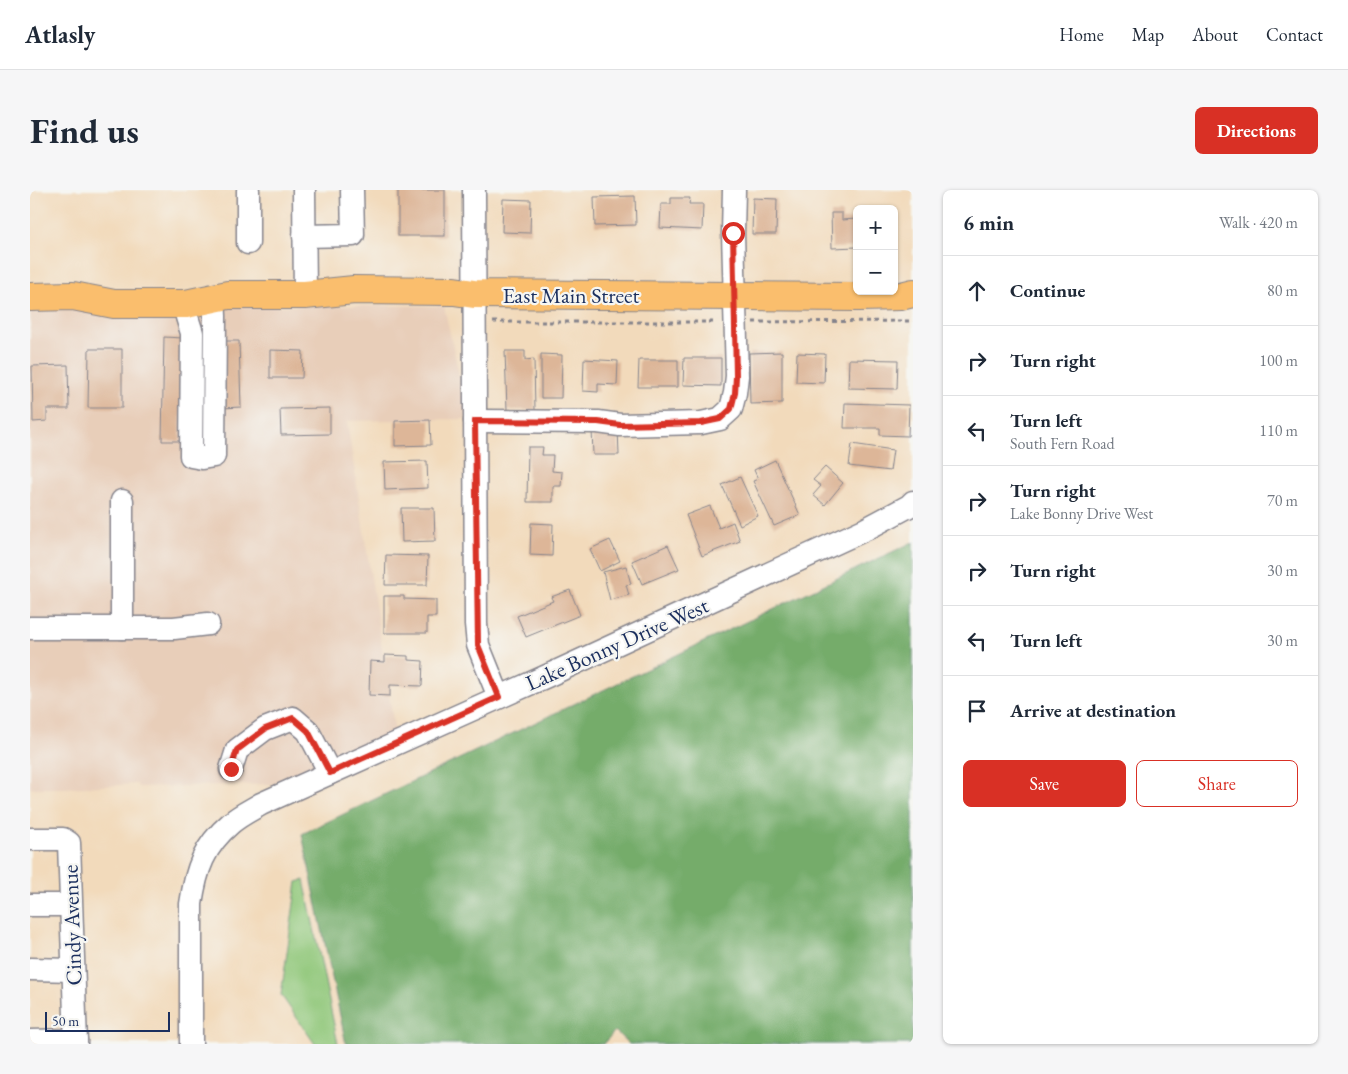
<!DOCTYPE html>
<html lang="en">
<head>
<meta charset="utf-8">
<style>
	body { margin:0; font-family:"EB Garamond",serif; background:#f6f6f7; color:#1f2937 }
	.controls { position:absolute; right:15px; top:15px; display:grid; overflow:hidden; border-radius:8px; box-shadow:0 1px 4px #0004 }
	.controls button { width:45px; height:45px; display:grid; place-items:center; padding:0; border:0; border-bottom:1px solid #e0e1e3; background:#fff; color:#1f2937; font:25px sans-serif }
	.scale { position:absolute; left:15px; bottom:12px; width:125px; box-sizing:border-box; padding-left:5px; border:2px solid #1b2f5e; border-top:0; font-size:14px; line-height:18px; white-space:nowrap; color:#1b2f5e; -webkit-text-stroke:4px #f6f6f2; paint-order:stroke }
	.stop { position:absolute; width:15px; height:15px; margin:-11px; border:4px solid #d93025; border-radius:50%; background:#fff }
	.stop.end { background:#d93025; border-color:#fff; box-shadow:0 1px 5px #0008 }
	.list { margin:0; padding:0; list-style:none }
	h2 { display:flex; justify-content:space-between; align-items:center; height:65px; margin:0; padding:0 20px; font-size:21px }
	h2 small { font-size:16px; font-weight:400; color:#747a83 }
	.list li { display:grid; grid-template-columns:32px 1fr auto; gap:15px; align-items:center; box-sizing:border-box; height:70px; padding:0 20px; border-top:1px solid #e0e1e3 }
	.list b { display:block; font-size:19px; white-space:nowrap }
	.list p { margin:0; font-size:16px; white-space:nowrap; color:#747a83 }
	.list em { font-size:16px; font-style:normal; color:#747a83 }
	.actions { display:flex; gap:10px; padding:15px 20px }
	.actions a { flex:1; padding:11px 0; border:1px solid #d93025; border-radius:8px; text-align:center; font-size:18px; color:#d93025 }
	.actions .main { background:#d93025; color:#fff }
	.icon { flex:none; width:28px; height:28px; fill:none; stroke:currentColor; stroke-width:2; stroke-linecap:round; stroke-linejoin:round }
	.map { position:relative; flex:none; width:883px; height:854px; overflow:hidden; border-radius:8px }
	header { display:flex; align-items:center; gap:30px; box-sizing:border-box; height:70px; padding:0 25px; background:#fff; border-bottom:1px solid #e0e1e3 }
	header strong { font-size:24px }
	nav { display:flex; gap:28px; margin-inline-start:auto; font-size:18px }
	.intro { display:flex; align-items:center; justify-content:space-between; box-sizing:border-box; height:120px; padding:0 30px }
	h1 { margin:0; font-size:35px }
	.button { padding:12px 22px; border-radius:8px; background:#d93025; color:#fff; font-size:18px; font-weight:700 }
	main { display:flex; gap:30px; padding:0 30px }
	aside { flex:1; background:#fff; border-radius:8px; box-shadow:0 1px 4px #0004 }
	.map>svg:first-child { display:block }
	.built { fill:#e8ceb9 }
	.green { fill:#92c87b; stroke:#567c6c }
	.forest { fill:#75ac6b; stroke:#486e64 }
	.building { fill:#ddb698 }
	.lines { fill:none; stroke-linecap:round; stroke-linejoin:round }
	.minor-casing { stroke:#86848c; stroke-width:25 }
	.major-casing { stroke:#86848c; stroke-width:30 }
	.path { stroke:#86848c; stroke-width:3; stroke-dasharray:4 4; stroke-linecap:butt }
	.minor { stroke:#fff; stroke-width:22 }
	.major { stroke:#fabe6d; stroke-width:28 }
	.route { stroke:#d93025; stroke-width:6 }
	.labels { text-anchor:middle; dominant-baseline:central; stroke-width:4.5; stroke-linejoin:round; paint-order:stroke }
	.street-label { font-size:22px; fill:#1b2f5e; stroke:#f6f6f2 }
</style>
</head>
<body>
<header>
<strong>Atlasly</strong>
<nav><a>Home</a><a>Map</a><a>About</a><a>Contact</a></nav>
</header>
<div class="intro"><h1>Find us</h1><a class="button">Directions</a></div>
<main>
<div class="map">
<svg width="883" height="854" viewBox="0 0 883 854">
	<rect width="100%" height="100%" fill="#f6f6f2"/>
	<filter id="ink" filterUnits="userSpaceOnUse"><feTurbulence type="fractalNoise" baseFrequency=".02" numOctaves="2"/><feDisplacementMap in="SourceGraphic" scale="10" xChannelSelector="R" yChannelSelector="G"/><feConvolveMatrix kernelMatrix="1 2 1 2 8 2 1 2 1" color-interpolation-filters="sRGB"/></filter>
	<filter id="wash" filterUnits="userSpaceOnUse"><feTurbulence type="fractalNoise" baseFrequency=".0096" numOctaves="4" result="noise"/><feDisplacementMap in="SourceGraphic" scale="20" xChannelSelector="R" yChannelSelector="G"/><feGaussianBlur stdDeviation="1.12" result="paint"/><feColorMatrix in="noise" values="0 0 0 0 0 0 0 0 0 0 0 0 0 0 0 0 0 1.4 0 .05"/><feComposite in="paint" operator="in"/></filter>
	<g filter="url(#wash)">
		<rect width="100%" height="100%" fill="#f2dabb"/>
		<!-- built -->
		<path class="built" d="M0,116H414L436,216V229L317,231L365,543L251,594L108,597L107,594L36,598H0V448L144,447L187,442L185,423L143,428L0,429Z"/>
		<!-- green -->
		<path class="green" d="M274,690L308,854H285L251,805L267,692Z"/>
		<!-- forest -->
		<path class="forest" d="M883,352V854H599L585,841L573,854H316L272,644Z"/>
		<g id="blocks">
			<!-- building -->
			<g class="building">
				<rect x="368" y="0" width="47" height="46"/>
				<path d="M605,6L606,35L565,36L564,7Z"/>
				<path d="M641,8H660L659,14H673L672,40L630,38L631,14H641Z"/>
				<path d="M723,8L747,9L746,44H722Z"/>
				<path d="M473,9L501,10L500,43L472,42Z"/>
				<path d="M801,23H812V30L827,29V57L802,58Z"/>
				<path d="M134,147L153,148L150,251H132Z"/>
				<path d="M191,151H209L211,217L192,218Z"/>
				<path d="M59,159H92V218H58Z"/>
				<path d="M240,160L273,161L272,188H240Z"/>
				<path d="M475,161H495V170L504,169L505,220H477Z"/>
				<path d="M752,162V213L720,214L719,163Z"/>
				<path d="M767,163L795,164L794,193L766,192Z"/>
				<path d="M511,164L532,165L531,208H511Z"/>
				<path d="M654,168H691V196L653,195Z"/>
				<path d="M554,169L588,171L587,195L568,194V202L553,201Z"/>
				<path d="M819,169L868,170L867,199L818,198Z"/>
				<path d="M609,170H648V197H608Z"/>
				<path d="M38,175L39,219H17V231L3,232L2,176Z"/>
				<path d="M815,213L879,215L878,246L850,245V238H814Z"/>
				<path d="M300,218V244L251,245L250,219Z"/>
				<path d="M400,230L401,255L365,256V231Z"/>
				<path d="M588,238L589,265H563L562,239Z"/>
				<path d="M822,254L863,260L860,281L819,276Z"/>
				<path d="M498,257H513L512,265H523L522,281L532,282L531,296H523V312H497Z"/>
				<path d="M745,270L770,325L744,336L723,291L728,289L724,280Z"/>
				<path d="M397,271L398,298L355,300L354,272Z"/>
				<path d="M795,277L813,293L795,315L783,305L791,296L783,290Z"/>
				<path d="M710,287L728,326L710,335L692,295Z"/>
				<path d="M680,316L689,338L703,332L710,351L672,366L656,325Z"/>
				<path d="M371,318H404L405,351L372,352Z"/>
				<path d="M501,333L523,334L522,366L500,365Z"/>
				<path d="M580,350L590,371L570,381L560,359Z"/>
				<path d="M638,355L649,379L612,394L602,371Z"/>
				<path d="M356,365L398,366L397,395H355Z"/>
				<path d="M596,376L601,394L596,395L599,405L580,410L573,382Z"/>
				<path d="M540,400L550,425L496,447L487,426L523,411L521,407Z"/>
				<path d="M354,406H374V409L406,410V427H397V443H354Z"/>
				<path d="M355,465L378,466V470L393,471L392,496L360,495V506L339,505L340,471L355,472Z"/>
			</g>
		</g>
	</g>
	<g filter="url(#ink)">
		<use href="#blocks" fill-opacity="0" stroke="#86848c" stroke-width="1"/>
		<g class="lines">
			<!-- minor casing -->
			<g class="minor-casing">
				<g id="minor">
					<path d="M218,0V53"/>
					<path d="M274,0L275,105"/>
					<path d="M444,0L446,434L448,455L469,507"/>
					<path d="M274,46L323,45L322,0"/>
					<path d="M156,114L157,127L162,143L161,266L172,268L184,266L185,126L184,108"/>
					<path d="M445,231L568,232L590,235L671,233L690,229L701,219L705,203L707,186L703,43L704,0"/>
					<path d="M92,311V438"/>
					<path d="M0,438H144L178,434"/>
					<path d="M201,579L207,560L235,539L263,528L278,541L300,583"/>
					<path d="M0,649H33L39,653L46,854"/>
					<path d="M0,715H40"/>
					<path d="M0,779L43,780"/>
					<path d="M0,851L46,850"/>
					<path d="M161,854V714C166,679 174,656 201,633C210,625 221,620 231,614L517,486L836,339L879,316L883,312"/>
				</g>
			</g>
			<!-- major casing -->
			<g class="major-casing">
				<path id="major" d="M0,107L43,106L84,114H156L198,105H275L324,100L424,101L444,104L829,107L871,106L883,103"/>
			</g>
			<!-- path -->
			<g class="path">
				<path d="M463,132H687"/>
				<path d="M723,132L883,131"/>
			</g>
			<!-- minor -->
			<use href="#minor" class="minor"/>
			<!-- major -->
			<use href="#major" class="major"/>
		</g>
	</g>
	<g class="lines" filter="url(#ink)">
		<!-- route -->
		<path class="route" d="M201,579L207,560L235,539L263,528L278,541L300,583L469,507L448,455L445,231L568,232L590,235L671,233L690,229L701,219L705,203L706,186L703,43"/>
	</g>
	<g class="labels">
		<!-- street labels -->
		<g class="street-label">
			<text x="541" y="105">East Main Street</text>
			<text transform="translate(587 454) rotate(-24)">Lake Bonny Drive West</text>
			<text transform="translate(42 735) rotate(-92)">Cindy Avenue</text>
		</g>
	</g>
</svg>
<div class="controls">
<button>+</button>
<button>−</button>
</div>
<div class="scale">50 m</div>
<div class="stop" style="left:703px;top:43px"></div>
<div class="stop end" style="left:201px;top:579px"></div>
</div>
<aside>
<h2>6 min<small>Walk · 420 m</small></h2>
<ul class="list">
<li><svg class="icon" aria-label="ahead" viewBox="0 0 24 24"><path d="M12 20V5M6 11l6-6 6 6"/></svg><div><b>Continue</b></div><em>80 m</em></li>
<li><svg class="icon" aria-label="right" viewBox="0 0 24 24"><path d="M7 20v-9h11M14 6l5 5-5 5"/></svg><div><b>Turn right</b></div><em>100 m</em></li>
<li><svg class="icon" aria-label="left" viewBox="0 0 24 24"><path d="M17 20v-9H6M10 6l-5 5 5 5"/></svg><div><b>Turn left</b><p>South Fern Road</p></div><em>110 m</em></li>
<li><svg class="icon" aria-label="right" viewBox="0 0 24 24"><path d="M7 20v-9h11M14 6l5 5-5 5"/></svg><div><b>Turn right</b><p>Lake Bonny Drive West</p></div><em>70 m</em></li>
<li><svg class="icon" aria-label="right" viewBox="0 0 24 24"><path d="M7 20v-9h11M14 6l5 5-5 5"/></svg><div><b>Turn right</b></div><em>30 m</em></li>
<li><svg class="icon" aria-label="left" viewBox="0 0 24 24"><path d="M17 20v-9H6M10 6l-5 5 5 5"/></svg><div><b>Turn left</b></div><em>30 m</em></li>
<li><svg class="icon" aria-label="arrive" viewBox="0 0 24 24"><path d="M6 21V4h12l-3 4 3 4H6"/></svg><div><b>Arrive at destination</b></div></li>
</ul>
<div class="actions"><a class="main">Save</a><a>Share</a></div>
</aside>
</main>
</body>
</html>
